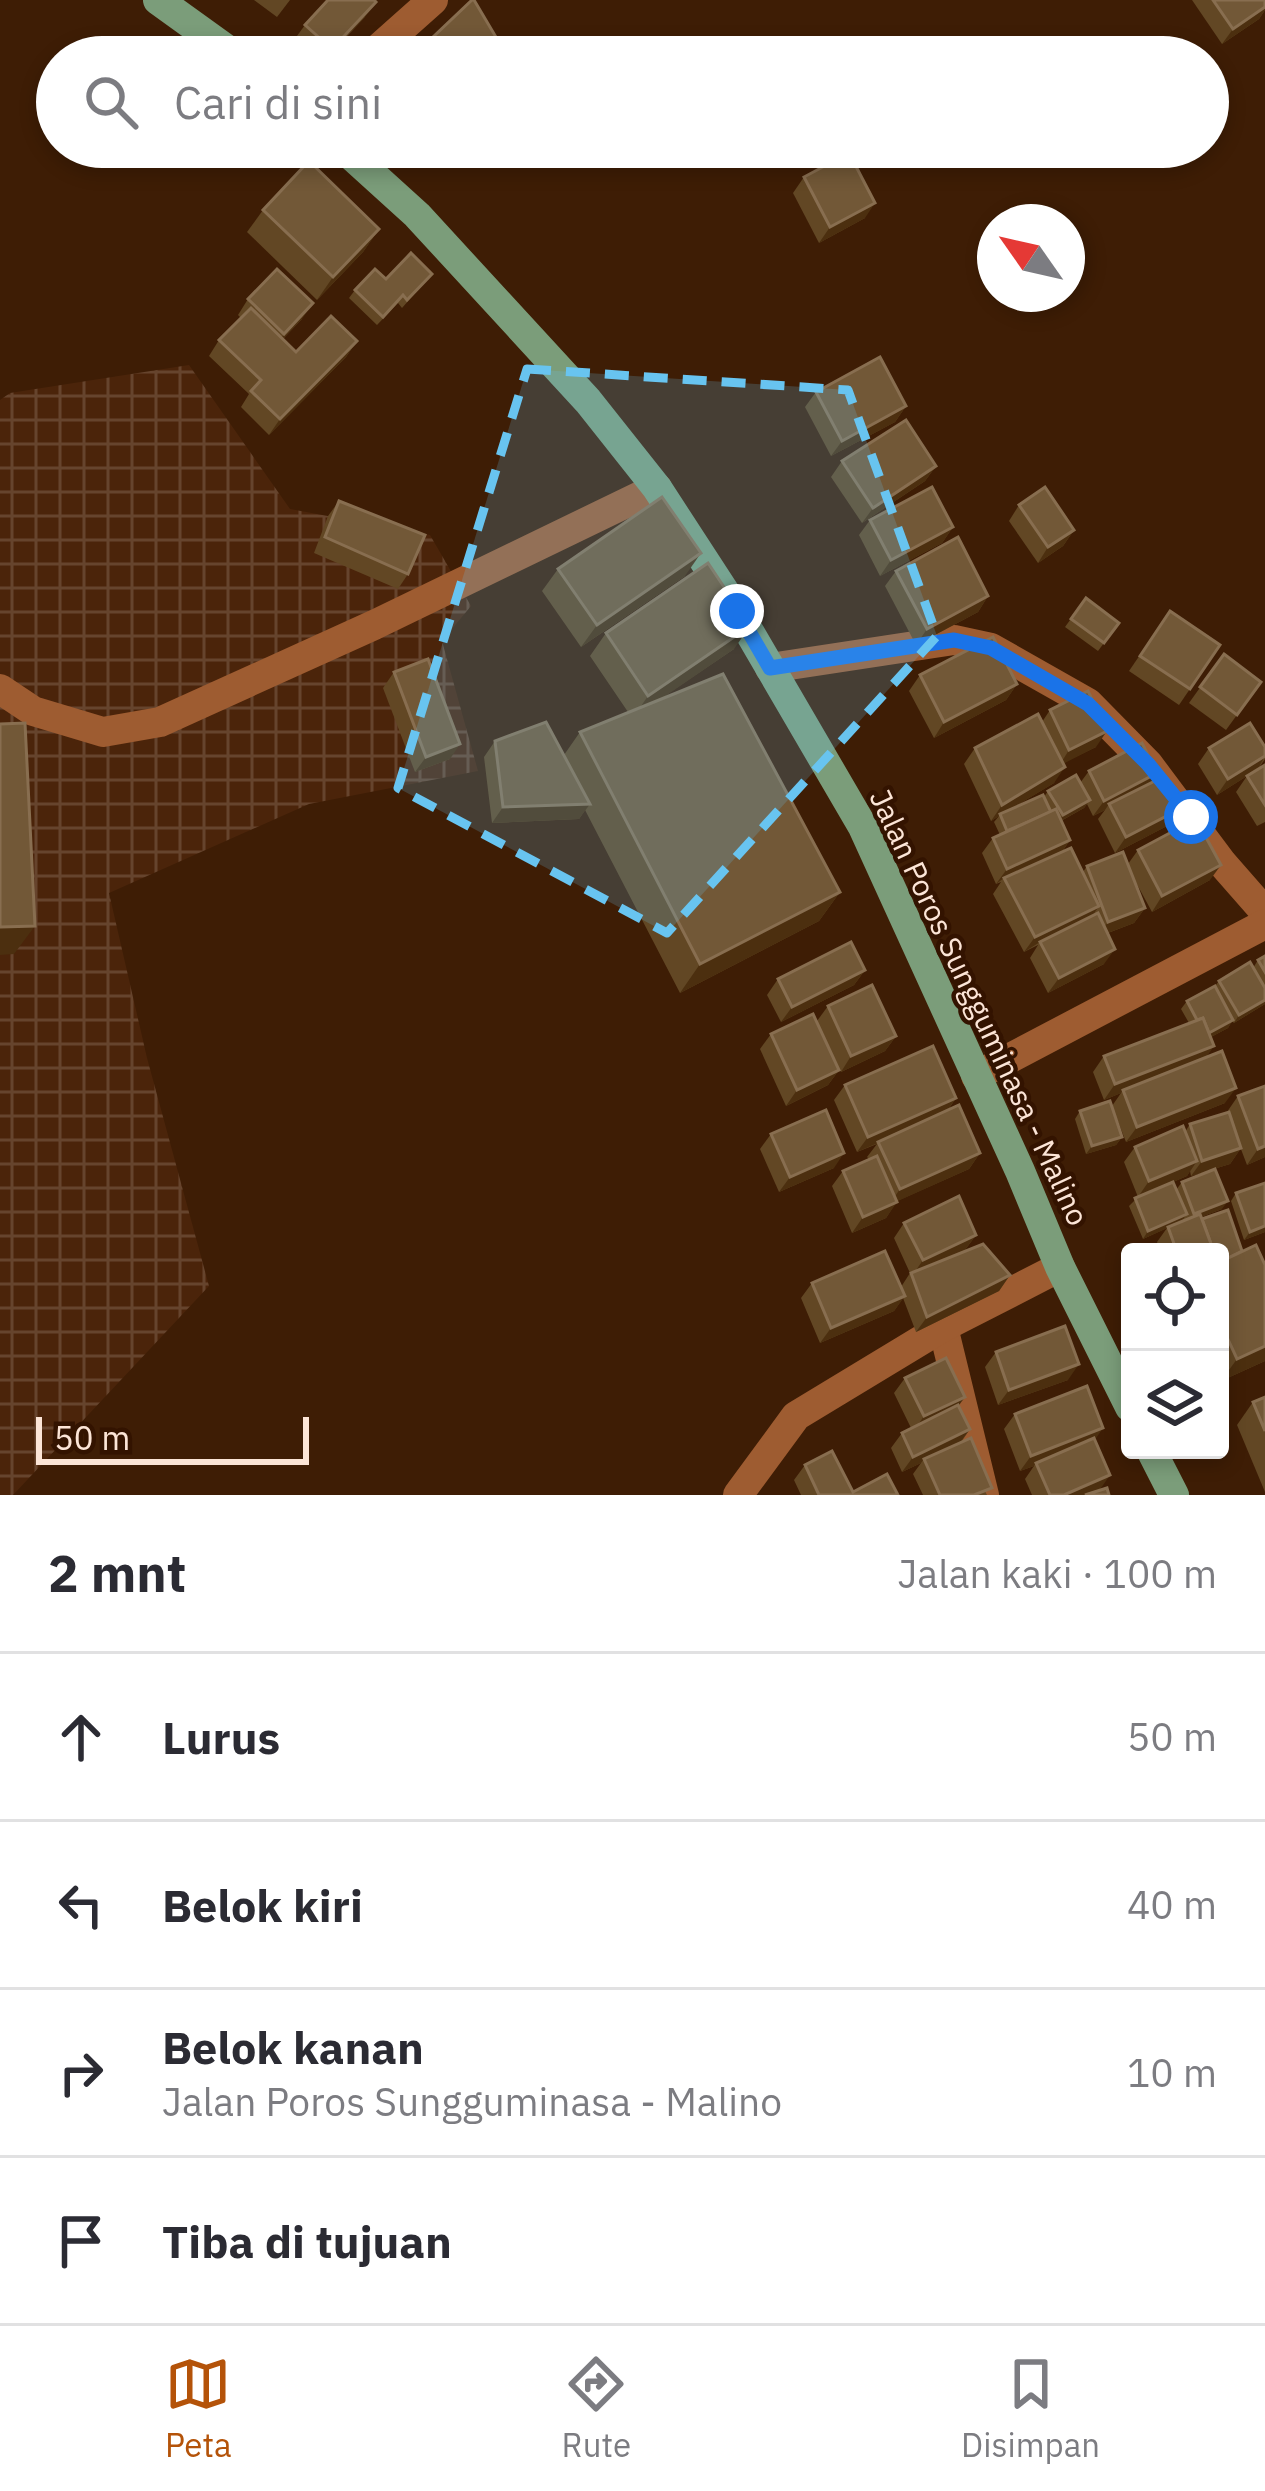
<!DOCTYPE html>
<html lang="id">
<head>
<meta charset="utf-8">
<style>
	body { margin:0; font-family:"IBM Plex Sans",sans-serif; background:#f2f2f3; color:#2b2b33 }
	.controls { position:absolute; right:36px; bottom:36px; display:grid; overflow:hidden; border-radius:12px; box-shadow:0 6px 18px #0003 }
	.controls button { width:108px; height:108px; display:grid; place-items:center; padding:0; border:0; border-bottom:3px solid #e1e1e2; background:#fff; color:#2b2b33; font:60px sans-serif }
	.compass { position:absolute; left:977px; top:204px; width:108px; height:108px; border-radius:50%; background:#fff; box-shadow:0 6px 18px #0003; rotate:304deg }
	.scale { position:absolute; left:36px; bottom:30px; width:273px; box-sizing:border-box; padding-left:12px; border:6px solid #fce5d7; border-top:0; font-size:33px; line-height:42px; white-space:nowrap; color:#fce5d7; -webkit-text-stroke:9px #331300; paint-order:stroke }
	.stop { position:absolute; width:36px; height:36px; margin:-27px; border:9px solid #1a73e8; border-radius:50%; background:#fff }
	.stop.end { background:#1a73e8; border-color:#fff; box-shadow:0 3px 12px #0008 }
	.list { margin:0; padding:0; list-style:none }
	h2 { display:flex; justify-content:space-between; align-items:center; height:156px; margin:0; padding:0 48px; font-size:51px }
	h2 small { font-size:39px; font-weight:400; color:#7c7c81 }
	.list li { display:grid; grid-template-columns:78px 1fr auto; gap:36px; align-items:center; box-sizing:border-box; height:168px; padding:0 48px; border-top:3px solid #e1e1e2 }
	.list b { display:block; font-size:45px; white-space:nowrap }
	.list p { margin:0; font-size:39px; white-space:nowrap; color:#7c7c81 }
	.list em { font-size:39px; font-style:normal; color:#7c7c81 }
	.icon { flex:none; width:66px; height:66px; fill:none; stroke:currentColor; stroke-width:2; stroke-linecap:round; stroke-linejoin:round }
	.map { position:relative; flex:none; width:1265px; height:1495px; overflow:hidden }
	.search { position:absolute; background:#fff; box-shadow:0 6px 18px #0003; left:36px; right:36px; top:36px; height:132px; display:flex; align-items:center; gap:30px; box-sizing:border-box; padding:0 42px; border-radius:66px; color:#7c7c81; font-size:45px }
	.sheet { height:828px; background:#fff }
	nav { display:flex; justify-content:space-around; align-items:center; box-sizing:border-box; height:168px; border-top:3px solid #e1e1e2; background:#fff; font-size:33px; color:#7c7c81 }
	nav a { display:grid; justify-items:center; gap:6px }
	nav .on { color:#b45309 }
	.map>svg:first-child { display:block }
	.industrial { fill:url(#industrial-grid) }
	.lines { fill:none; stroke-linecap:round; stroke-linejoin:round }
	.minor { stroke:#9e5c31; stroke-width:30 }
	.major { stroke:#7b9d7a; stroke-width:30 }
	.wall { fill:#624724 }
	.shaded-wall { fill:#4c2f0f }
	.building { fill:#725837; stroke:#886e50; stroke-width:3 }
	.route { stroke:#1a73e8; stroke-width:15 }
	.marked { fill:#68c4f0; fill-opacity:0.2; stroke:#68c4f0; stroke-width:9; stroke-dasharray:24 15; stroke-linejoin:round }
	.labels { text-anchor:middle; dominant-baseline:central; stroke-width:9; stroke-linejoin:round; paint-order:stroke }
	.street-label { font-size:30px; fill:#fce5d7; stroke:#331300 }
</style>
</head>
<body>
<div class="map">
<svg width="1265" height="1495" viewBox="0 0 1265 1495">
	<defs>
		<pattern id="industrial-grid" width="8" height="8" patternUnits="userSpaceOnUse" patternTransform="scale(3)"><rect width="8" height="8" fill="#4b240a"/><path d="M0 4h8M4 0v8" fill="none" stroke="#66442d"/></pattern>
	</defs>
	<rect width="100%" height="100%" fill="#3e1d05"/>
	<!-- industrial -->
	<path class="industrial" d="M189,365L290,509L430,535L471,606L442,641L478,771L309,804L109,893L147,1058L209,1286L13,1495H0V400L10,393Z"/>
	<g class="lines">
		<!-- minor -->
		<g class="minor">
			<path d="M369,57L433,0"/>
			<path d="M770,668L954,640L991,648L1088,703L1148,764L1222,863L1265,912"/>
			<path d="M0,689L33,711L103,732L160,722L374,625L657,488"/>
			<path d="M976,1076L1265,924"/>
			<path d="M943,1327L984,1495"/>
			<path d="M738,1495L796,1416L943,1327L1060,1267"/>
		</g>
		<!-- major -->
		<g class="major">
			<path d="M158,0L237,57"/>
			<path d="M342,147L417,215L588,401L657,488L737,611L863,827L1020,1171L1060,1267L1130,1407"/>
			<path d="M1151,1450L1174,1495"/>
		</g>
	</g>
	<!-- wall -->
	<g class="wall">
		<path d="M254,0H290L277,17Z"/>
		<path d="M1192,0H1265V10L1259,19L1222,44Z"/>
		<path d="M365,17L328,57H313L294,40L305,25Z"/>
		<path d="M804,177L865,218L819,243L793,193Z"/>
		<path d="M263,210L379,229L363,252L317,300L247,232Z"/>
		<path d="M432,274L402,308L398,303L377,325L349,298L355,290L386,279Z"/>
		<path d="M248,299L302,319L283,339L296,352L357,341L346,357L269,435L241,407L249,394L209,356L219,340L241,318L238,315Z"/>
		<path d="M816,392L906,406L895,422L831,456L805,407Z"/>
		<path d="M842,461L936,466L925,481L862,523L831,477Z"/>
		<path d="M339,501L408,574L398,589L314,553L328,516Z"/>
		<path d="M1019,505L1074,530L1063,546L1038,563L1009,521Z"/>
		<path d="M870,520L953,527L942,543L880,576L859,535Z"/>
		<path d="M558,569L685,576L581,647L542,591Z"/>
		<path d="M896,571L988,596L978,612L916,645L885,586Z"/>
		<path d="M1086,598L1119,623L1098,651L1065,627Z"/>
		<path d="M1170,611L1220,645L1179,705L1129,671Z"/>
		<path d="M606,633L734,649L660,699L840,892L819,921L680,993L585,810L579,819L492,823L484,757L495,741L564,755L580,732L628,712L590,656Z"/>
		<path d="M1224,654L1261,682L1226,730L1189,703Z"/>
		<path d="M394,672L450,759L415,772L383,688Z"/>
		<path d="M920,675L1017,684L1006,700L934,738L909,691Z"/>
		<path d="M1050,710L1096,747L1063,763L1054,783L1007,811L1044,797L1048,791L1080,783L1089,771L1157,773L1150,783L1178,810L1167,826L1115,853L1098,819L1105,810L1093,816L1087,804L1084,808L1061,821L1070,840L1062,852L1083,872L1087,866L1128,864L1138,850L1210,880L1152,912L1133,877L1145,908L1134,923L1108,933L1104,964L1048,993L1030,958L1038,945L1024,952L993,894L1001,882L996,884L982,853L993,838L1000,835L994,822L999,816L991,821L964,764L975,748L1042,722Z"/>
		<path d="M1265,747V759L1258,769L1217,795L1198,764L1209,748Z"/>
		<path d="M1265,765V822L1257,826L1236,792L1247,776Z"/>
		<path d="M1265,956V1004L1234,1023L1232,1021L1228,1028L1211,1037L1206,1057L1225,1103L1126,1142L1112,1106L1121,1093L1104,1100L1093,1072L1104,1056L1189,1023L1181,1009L1187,1001L1215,986L1219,981L1253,968L1258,960Z"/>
		<path d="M865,970L854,985L781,1022L767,995L778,979Z"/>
		<path d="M828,1006L896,1036L885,1051L841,1072L817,1021Z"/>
		<path d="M771,1034L839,1070L828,1085L786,1106L760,1049Z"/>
		<path d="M845,1085L956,1098L948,1110L980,1153L969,1169L897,1201L886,1218L852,1233L832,1186L843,1171L869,1159L867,1157L877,1144L857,1152L834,1100Z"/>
		<path d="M1265,1086V1157L1247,1165L1239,1144L1241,1148L1230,1164L1191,1176L1190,1171L1187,1176L1173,1182L1176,1190L1182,1182L1222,1209L1201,1217L1202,1219L1242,1251L1265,1265V1361L1221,1381L1220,1252H1161L1157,1242L1167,1228L1143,1239L1129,1206L1138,1197L1124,1162L1135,1147L1185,1132L1190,1124L1227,1112L1238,1096Z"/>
		<path d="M1080,1111L1122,1137L1116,1145L1086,1154L1075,1119Z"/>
		<path d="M771,1134L834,1168L779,1192L760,1149Z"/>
		<path d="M1236,1193L1265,1232L1244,1240L1231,1201Z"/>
		<path d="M904,1223L976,1235L965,1250L1010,1275L999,1291L916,1332L903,1298L894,1311L820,1343L801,1298L812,1283L901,1287L910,1273L894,1238Z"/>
		<path d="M996,1352L1068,1380L998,1405L985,1367Z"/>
		<path d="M905,1378L959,1405L970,1429L960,1444L987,1495H923L913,1474L921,1463L902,1472L891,1448L902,1433L911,1428L894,1393Z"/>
		<path d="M1265,1397V1492L1237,1425L1253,1402Z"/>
		<path d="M1015,1414L1095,1440L1100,1490L1109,1495H1032L1025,1479L1034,1466L1020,1471L1004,1429Z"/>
		<path d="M805,1465L853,1492L898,1495H801L794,1480Z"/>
	</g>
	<!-- shaded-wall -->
	<g class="shaded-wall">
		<path d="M376,2L365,17L327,57L332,49Z"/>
		<path d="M1265,7V10L1259,19L1222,44L1233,29Z"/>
		<path d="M875,203L865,218L819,243L830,227Z"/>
		<path d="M379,229L363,252L317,300L333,277Z"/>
		<path d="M313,303L302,319L273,349L284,334Z"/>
		<path d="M357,341L346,357L269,435L280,419Z"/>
		<path d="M906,406L895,422L831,456L842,441Z"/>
		<path d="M936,466L925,481L862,523L873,508Z"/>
		<path d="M953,527L942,543L880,576L891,560Z"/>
		<path d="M1074,530L1063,546L1038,563L1048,547Z"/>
		<path d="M701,553L685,576L581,647L597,625Z"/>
		<path d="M988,596L978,612L916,645L927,629Z"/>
		<path d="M750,626L734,649L632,719L648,696Z"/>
		<path d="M1017,684L1006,700L934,738L944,722Z"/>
		<path d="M1107,731L1096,747L1059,766L1069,750Z"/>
		<path d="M460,744L450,759L415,772L426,757Z"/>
		<path d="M1265,756L1258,769L1217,795L1228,779Z"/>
		<path d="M1065,767L1054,783L991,821L1002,805Z"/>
		<path d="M1157,773L1147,789L1109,804L1105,810L1093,816L1104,801Z"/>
		<path d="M1090,800L1084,808L1057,823L1063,815Z"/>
		<path d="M590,804L579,819L492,823L503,807Z"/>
		<path d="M1178,810L1167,826L1115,853L1126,837Z"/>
		<path d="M1070,840L1059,856L1004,878L996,884L1007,869Z"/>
		<path d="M1221,865L1210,880L1152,912L1162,896Z"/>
		<path d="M840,892L819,921L680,993L700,964Z"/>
		<path d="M1099,906L1089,921L1040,942L1024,952L1035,937Z"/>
		<path d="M1145,908L1134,923L1097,937L1108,922Z"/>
		<path d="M35,926L14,954L0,955V927Z"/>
		<path d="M1115,949L1104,964L1048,993L1059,978Z"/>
		<path d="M865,970L854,985L781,1022L792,1007Z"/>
		<path d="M1265,1000V1004L1234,1023L1239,1015Z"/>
		<path d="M1233,1020L1228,1028L1200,1043L1205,1035Z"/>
		<path d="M896,1036L885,1051L841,1072L851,1056Z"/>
		<path d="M1214,1046L1203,1062L1123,1090L1121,1093L1104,1100L1115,1084Z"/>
		<path d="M839,1070L828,1085L786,1106L797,1090Z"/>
		<path d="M1236,1088L1225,1103L1126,1142L1137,1127Z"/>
		<path d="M956,1098L945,1114L857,1152L868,1137Z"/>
		<path d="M1122,1137L1116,1145L1086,1154L1092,1146Z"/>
		<path d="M1265,1146V1157L1247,1165L1258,1149Z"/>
		<path d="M1241,1148L1230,1164L1191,1176L1202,1161Z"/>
		<path d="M844,1153L834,1168L779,1192L790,1177Z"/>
		<path d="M980,1153L969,1169L889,1205L900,1189Z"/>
		<path d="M1197,1161L1187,1176L1138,1197L1149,1181Z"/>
		<path d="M1228,1201L1222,1209L1188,1222L1194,1214Z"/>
		<path d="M897,1202L886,1218L852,1233L863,1217Z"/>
		<path d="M1187,1214L1181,1222L1143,1239L1148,1231Z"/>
		<path d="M1265,1226V1232L1244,1240L1250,1232Z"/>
		<path d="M976,1235L965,1250L912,1276L923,1260Z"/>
		<path d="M1010,1275L999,1291L916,1332L927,1317Z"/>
		<path d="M905,1296L894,1311L820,1343L831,1328Z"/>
		<path d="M1265,1346V1361L1221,1381L1237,1359Z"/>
		<path d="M1079,1364L1068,1380L998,1405L1009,1390Z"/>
		<path d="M965,1397L954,1412L913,1432L924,1416Z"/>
		<path d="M1103,1428L1092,1444L1036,1463L1034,1466L1020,1471L1031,1456Z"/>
		<path d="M970,1429L959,1444L924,1459L921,1463L902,1472L913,1457Z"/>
		<path d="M1110,1475L1099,1491L1089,1495H1064Z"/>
	</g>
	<!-- building -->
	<g class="building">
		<path d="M328,0H374L376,2L332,49L305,25Z"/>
		<path d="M472,0H474L506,54L502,57L413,56Z"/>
		<path d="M1213,0H1265V7L1233,29Z"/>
		<path d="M849,153L875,203L830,227L804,177Z"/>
		<path d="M309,161L379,229L333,277L263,210Z"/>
		<path d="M411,253L432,274L407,300L403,295L383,317L355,290L375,269L386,279Z"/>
		<path d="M277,269L313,303L284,334L248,299Z"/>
		<path d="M251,308L296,352L331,316L357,341L280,419L251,391L261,380L219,340Z"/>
		<path d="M880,357L906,406L842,441L816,392Z"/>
		<path d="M906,420L936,466L873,508L842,461Z"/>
		<path d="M932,487L953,527L891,560L870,520Z"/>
		<path d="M1045,487L1074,530L1048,547L1019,505Z"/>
		<path d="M662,497L701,553L597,625L558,569Z"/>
		<path d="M339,501L425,535L408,574L325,537Z"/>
		<path d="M958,537L988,596L927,629L896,571Z"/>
		<path d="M708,563L750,626L648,696L606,633Z"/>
		<path d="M1086,598L1119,623L1104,643L1071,619Z"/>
		<path d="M1170,611L1220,645L1190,689L1140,656Z"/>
		<path d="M993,637L1017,684L944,722L920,675Z"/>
		<path d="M1224,654L1261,682L1237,715L1200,687Z"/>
		<path d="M428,659L460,744L426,757L394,672Z"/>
		<path d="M723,674L840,892L700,964L580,732Z"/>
		<path d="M1088,691L1107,731L1069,750L1050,710Z"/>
		<path d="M1038,714L1065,767L1002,805L975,748Z"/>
		<path d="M546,722L590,804L503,807L495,741Z"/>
		<path d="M25,723L35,926L0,927V724Z"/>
		<path d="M1250,723L1265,747V756L1228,779L1209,748Z"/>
		<path d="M1142,743L1157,773L1104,801L1089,771Z"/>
		<path d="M1265,765V805L1247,776Z"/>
		<path d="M1076,775L1090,800L1063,815L1048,791Z"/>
		<path d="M1161,778L1178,810L1126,837L1109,804Z"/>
		<path d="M1043,795L1051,812L1007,831L1000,814Z"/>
		<path d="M1056,809L1070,840L1007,869L993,838Z"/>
		<path d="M1196,819L1221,865L1162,896L1138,850Z"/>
		<path d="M1071,848L1099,906L1035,937L1004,878Z"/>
		<path d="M1123,852L1145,908L1108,922L1087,866Z"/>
		<path d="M1098,913L1115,949L1059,978L1040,942Z"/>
		<path d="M851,942L865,970L792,1007L778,979Z"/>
		<path d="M1265,956V972L1258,960Z"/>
		<path d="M1250,962L1265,988V1000L1239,1015L1219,981Z"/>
		<path d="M872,985L896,1036L851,1056L828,1006Z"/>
		<path d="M1215,986L1233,1020L1209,1033L1203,1018L1197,1020L1187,1001Z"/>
		<path d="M813,1014L839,1070L797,1090L771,1034Z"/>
		<path d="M1203,1018L1214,1046L1115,1084L1104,1056Z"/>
		<path d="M933,1046L956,1098L868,1137L845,1085Z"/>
		<path d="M1222,1051L1236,1088L1137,1127L1123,1090Z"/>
		<path d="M1265,1086V1146L1258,1149L1238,1096Z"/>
		<path d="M1110,1101L1122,1137L1092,1146L1080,1111Z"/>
		<path d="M959,1105L980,1153L900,1189L878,1142Z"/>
		<path d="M826,1110L844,1153L790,1177L771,1134Z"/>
		<path d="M1229,1112L1241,1148L1202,1161L1190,1124Z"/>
		<path d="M1183,1126L1197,1161L1149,1181L1135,1147Z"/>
		<path d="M877,1156L897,1202L863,1217L843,1171Z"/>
		<path d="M1215,1169L1228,1201L1194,1214L1182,1182Z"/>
		<path d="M1173,1182L1187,1214L1148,1231L1135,1198Z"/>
		<path d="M1265,1183V1226L1250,1232L1236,1193Z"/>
		<path d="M959,1196L976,1235L923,1260L904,1223Z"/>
		<path d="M1228,1210L1242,1251L1220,1262V1252H1214L1202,1219Z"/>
		<path d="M1200,1214L1214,1252H1177L1168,1227Z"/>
		<path d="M983,1244L1010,1275L927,1317L911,1273Z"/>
		<path d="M1256,1245L1265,1265V1346L1237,1359L1220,1322V1262Z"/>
		<path d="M885,1251L905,1296L831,1328L812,1283Z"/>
		<path d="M1065,1326L1079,1364L1009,1390L996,1352Z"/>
		<path d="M946,1358L965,1397L924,1416L905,1378Z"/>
		<path d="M1087,1386L1103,1428L1031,1456L1015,1414Z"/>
		<path d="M1265,1397V1431L1253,1402Z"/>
		<path d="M958,1405L970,1429L913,1457L902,1433Z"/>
		<path d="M971,1438L992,1488L974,1495H940L924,1459Z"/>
		<path d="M1094,1438L1110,1475L1064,1495H1050L1036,1463Z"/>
		<path d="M832,1451L853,1492L887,1474L898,1495H819L805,1465Z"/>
		<path d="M1107,1488L1109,1495H1085Z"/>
	</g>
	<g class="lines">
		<!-- route -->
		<path class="route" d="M737,611L770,668L954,640L991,648L1088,704L1148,764L1191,817"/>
	</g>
	<!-- marked area -->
	<path class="marked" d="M527,369L848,390L937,636L667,933L398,788Z"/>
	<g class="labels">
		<!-- street labels -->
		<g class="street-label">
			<text transform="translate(980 1007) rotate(65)">Jalan Poros Sungguminasa - Malino</text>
		</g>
	</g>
</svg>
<div class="controls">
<button><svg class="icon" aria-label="locate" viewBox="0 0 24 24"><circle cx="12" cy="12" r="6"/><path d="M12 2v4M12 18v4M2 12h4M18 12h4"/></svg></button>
<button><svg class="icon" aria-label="layers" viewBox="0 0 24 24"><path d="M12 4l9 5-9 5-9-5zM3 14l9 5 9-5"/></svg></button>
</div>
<svg class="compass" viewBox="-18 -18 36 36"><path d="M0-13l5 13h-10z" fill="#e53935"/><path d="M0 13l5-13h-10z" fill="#7c7c81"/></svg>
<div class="scale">50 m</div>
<div class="stop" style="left:1191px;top:817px"></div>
<div class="stop end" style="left:737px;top:611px"></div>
<div class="search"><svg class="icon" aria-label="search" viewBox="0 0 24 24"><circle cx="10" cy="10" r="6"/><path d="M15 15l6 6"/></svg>Cari di sini</div>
</div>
<section class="sheet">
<h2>2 mnt<small>Jalan kaki · 100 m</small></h2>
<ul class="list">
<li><svg class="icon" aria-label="ahead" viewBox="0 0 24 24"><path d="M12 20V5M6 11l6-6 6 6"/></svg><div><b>Lurus</b></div><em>50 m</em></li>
<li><svg class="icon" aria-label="left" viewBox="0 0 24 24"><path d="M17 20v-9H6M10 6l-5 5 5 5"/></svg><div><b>Belok kiri</b></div><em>40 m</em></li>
<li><svg class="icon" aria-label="right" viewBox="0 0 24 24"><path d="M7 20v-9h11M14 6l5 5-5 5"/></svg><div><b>Belok kanan</b><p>Jalan Poros Sungguminasa - Malino</p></div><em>10 m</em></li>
<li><svg class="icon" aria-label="arrive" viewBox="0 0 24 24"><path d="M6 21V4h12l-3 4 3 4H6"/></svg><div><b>Tiba di tujuan</b></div></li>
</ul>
</section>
<nav>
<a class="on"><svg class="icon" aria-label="map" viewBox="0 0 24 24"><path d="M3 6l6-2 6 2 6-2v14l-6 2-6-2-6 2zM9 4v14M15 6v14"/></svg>Peta</a>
<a><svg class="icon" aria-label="directions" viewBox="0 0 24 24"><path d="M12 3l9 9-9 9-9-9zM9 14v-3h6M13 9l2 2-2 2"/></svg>Rute</a>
<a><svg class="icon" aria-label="saved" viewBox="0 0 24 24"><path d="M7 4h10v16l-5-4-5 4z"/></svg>Disimpan</a>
</nav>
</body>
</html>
